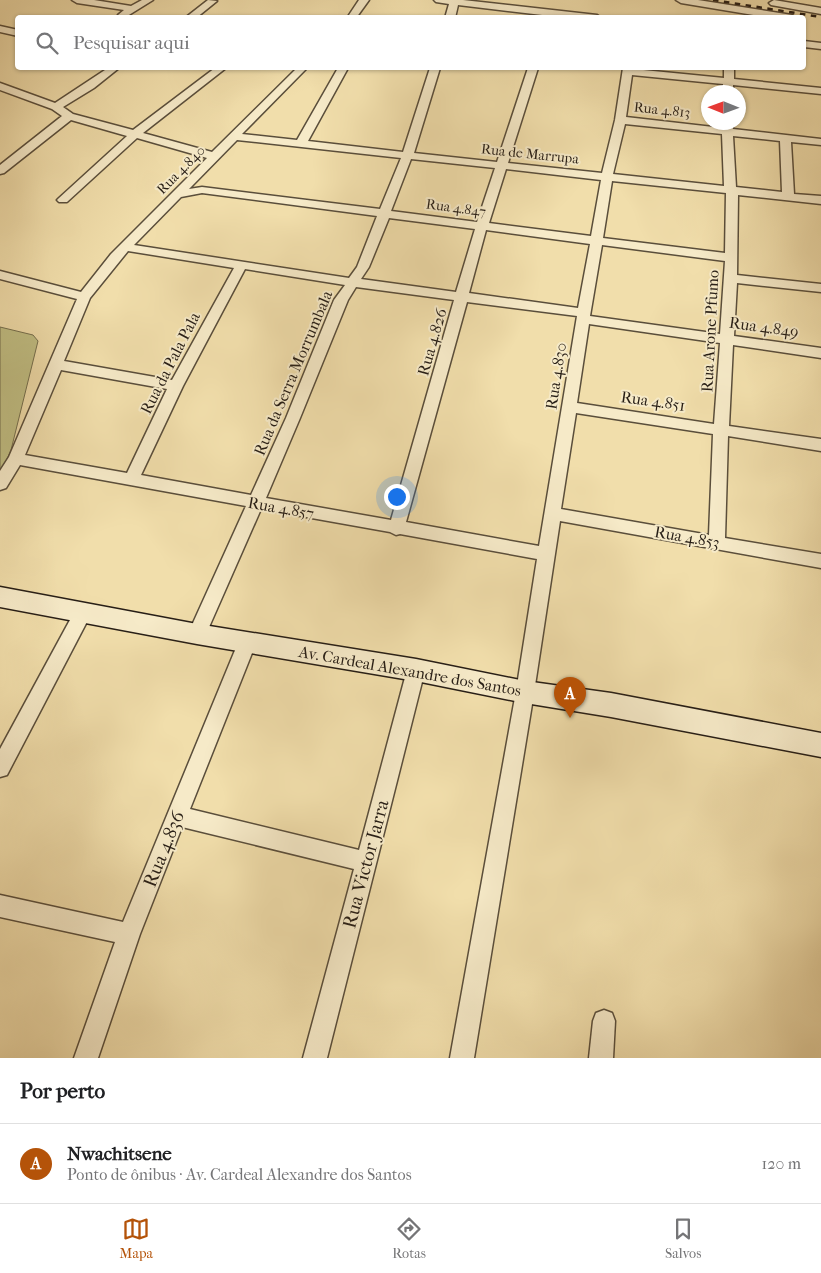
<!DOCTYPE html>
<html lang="pt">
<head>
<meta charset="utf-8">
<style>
	body { margin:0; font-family:"IM FELL French Canon",serif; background:#f2f2f2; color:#202124 }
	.compass { position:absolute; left:701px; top:85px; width:45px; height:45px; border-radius:50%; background:#fff; box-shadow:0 1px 4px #0004; rotate:271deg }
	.you { position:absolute; left:396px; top:496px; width:18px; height:18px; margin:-12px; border:4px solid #fff; border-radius:50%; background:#1a73e8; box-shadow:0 0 0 8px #1a73e833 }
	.badge { display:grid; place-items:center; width:32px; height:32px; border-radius:50%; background:#b45309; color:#fff; font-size:16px; font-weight:700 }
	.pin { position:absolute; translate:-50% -41px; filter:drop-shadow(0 1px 2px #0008) }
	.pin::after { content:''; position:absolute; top:26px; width:18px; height:15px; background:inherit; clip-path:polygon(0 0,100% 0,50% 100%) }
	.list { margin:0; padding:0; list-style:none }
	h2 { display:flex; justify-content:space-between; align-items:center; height:65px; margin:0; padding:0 20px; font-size:21px }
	h2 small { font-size:16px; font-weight:400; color:#757577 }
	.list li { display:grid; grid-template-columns:32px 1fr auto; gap:15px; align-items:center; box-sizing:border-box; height:80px; padding:0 20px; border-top:1px solid #e0e0e0 }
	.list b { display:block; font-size:19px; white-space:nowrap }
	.list p { margin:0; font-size:16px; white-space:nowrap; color:#757577 }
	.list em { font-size:16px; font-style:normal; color:#757577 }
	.icon { flex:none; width:28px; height:28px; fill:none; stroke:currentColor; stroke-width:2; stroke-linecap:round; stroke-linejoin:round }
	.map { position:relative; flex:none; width:821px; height:1058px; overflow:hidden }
	.search { position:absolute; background:#fff; box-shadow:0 1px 4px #0004; left:15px; right:15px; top:15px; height:55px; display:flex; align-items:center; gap:12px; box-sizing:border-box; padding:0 18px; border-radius:5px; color:#757577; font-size:19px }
	.sheet { height:145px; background:#fff }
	nav { display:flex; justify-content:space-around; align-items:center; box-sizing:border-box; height:70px; border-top:1px solid #e0e0e0; background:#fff; font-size:14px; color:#757577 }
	nav a { display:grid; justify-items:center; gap:2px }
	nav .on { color:#b45309 }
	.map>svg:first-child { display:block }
	.green { fill:#c1bf84; stroke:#746e4d }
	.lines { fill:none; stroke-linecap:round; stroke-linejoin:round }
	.street-casing { stroke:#5a4e3b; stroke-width:3 }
	.secondary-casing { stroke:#271e16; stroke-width:3 }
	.street { fill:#f6eac8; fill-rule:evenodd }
	.secondary { fill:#f6eac8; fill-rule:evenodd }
	.rail { stroke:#271e16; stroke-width:2.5; stroke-dasharray:5.5 5.5; stroke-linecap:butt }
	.labels { text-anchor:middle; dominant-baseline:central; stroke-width:4; stroke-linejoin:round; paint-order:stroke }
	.far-street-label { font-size:14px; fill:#271e16; stroke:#f6eac8 }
	.street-label { font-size:16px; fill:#271e16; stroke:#f6eac8 }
	.near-street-label { font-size:19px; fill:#271e16; stroke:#f6eac8 }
</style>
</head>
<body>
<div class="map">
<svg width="821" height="1058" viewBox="0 0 821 1058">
	<rect width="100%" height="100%" fill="#f1deab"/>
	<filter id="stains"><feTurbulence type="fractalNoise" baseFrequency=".004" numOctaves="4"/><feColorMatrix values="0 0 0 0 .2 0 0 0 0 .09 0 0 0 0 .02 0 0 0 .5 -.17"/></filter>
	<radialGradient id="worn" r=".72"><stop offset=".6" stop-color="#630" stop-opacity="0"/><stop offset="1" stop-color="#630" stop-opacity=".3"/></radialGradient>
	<!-- green -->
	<path class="green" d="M0,327L33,335L38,341L11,450L0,475Z"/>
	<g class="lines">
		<!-- street casing -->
		<g class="street-casing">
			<g id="street">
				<path d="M72,0H94L131,6L142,0H153L124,18L118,15L124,10L77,3Z"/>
				<path d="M208,0L217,1L196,18H185Z"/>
				<path d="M359,0H369L356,18H347Z"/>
				<path d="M434,0H463L597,15L601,18H568L458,5L455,18H445L449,4L436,2Z"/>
				<path d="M676,0H698L792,15L796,18H772L681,3Z"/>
				<path d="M774,0L821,8V14L771,5L769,3Z"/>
				<path d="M0,26L18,30V36L0,32Z"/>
				<path d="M804,41L821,43V49L804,47Z"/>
				<path d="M108,68H119L94,88L63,107L73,114L133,130L215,68H226L143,133L212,152L297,68H307L242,134L297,140L338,68H348L308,141L403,152L430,68H440L414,153L497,162L528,68H538L508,163L602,173L615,120L623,68L724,78V68H734V79L821,88V94L733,85V92H723V84L632,75L626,117L722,128V122H732L733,129L821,139V145L791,142L794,194L821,196V204L738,195L737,275L821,284V292L737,283L734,336L821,348V358L733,345L729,426L821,439V451L728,436L725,538L821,554V568L560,521L534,692L474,1058H450L516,692L537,559L400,534L396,535L390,532L261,509L206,634L203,639L197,642L191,639L188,634L246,506L20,465L6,488L0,490V471L9,457L77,299L0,279V271L81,292L111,254L207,158L137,138L67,202H59L57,200L59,198L127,136L71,120L4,173L0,174V165L62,116L52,109L0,90V83L55,103ZM625,124L722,134L724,186L613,174ZM733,136L780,141L782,192L736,187ZM237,140L401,158L380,209L202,187L189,189ZM411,159L495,168L477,222L391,211ZM506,169L601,180L591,236L489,223ZM612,181L726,193L725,253L603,238ZM202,193L377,216L357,267L349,278L134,245L181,197ZM389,218L475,229L456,292L361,279L369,267ZM486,230L590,244L578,308L469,293ZM602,245L725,261L720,334L590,316ZM128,251L234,268L172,380L64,361L90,298ZM245,269L345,285L334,300L286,418L251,495L141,475L183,386ZM356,287L454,300L391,520L266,498L300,418L348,300ZM467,302L577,316L539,546L406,522ZM589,324L720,343L714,424L577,403ZM61,370L167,389L127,473L25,455ZM576,413L713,434L709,535L561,509Z"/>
				<path d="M83,605L89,607L92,612L7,775L0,777V749L77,607Z"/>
				<path d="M247,635L253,638L256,643L190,809L359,850L407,670L410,664L416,662L422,664L425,670L327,1058H303L354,869L182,827L140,934L98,1058H74L115,942L0,917V895L123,922L238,643L241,638Z"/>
				<path d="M604,1010L612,1013L615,1021L613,1058H589L593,1021L596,1013Z"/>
			</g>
		</g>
		<!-- secondary casing -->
		<g class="secondary-casing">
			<path id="secondary" d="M0,587L197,624L416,659L525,681L611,693L821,733V757L611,717L525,703L416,681L197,644L0,607Z"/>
		</g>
		<!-- street -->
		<use href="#street" class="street"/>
		<!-- secondary -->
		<use href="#secondary" class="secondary"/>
		<!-- rail -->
		<path class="rail" d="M713,0L821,17"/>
	</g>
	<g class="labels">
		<!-- far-street labels -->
		<g class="far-street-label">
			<text transform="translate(662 110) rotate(6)">Rua 4.813</text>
			<text transform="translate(530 154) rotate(6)">Rua de Marrupa</text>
			<text transform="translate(181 170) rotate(-45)">Rua 4.840</text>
			<text transform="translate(456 208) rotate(8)">Rua 4.847</text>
		</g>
		<!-- street labels -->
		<g class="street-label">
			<text transform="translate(764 327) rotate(8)">Rua 4.849</text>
			<text transform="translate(710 331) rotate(-87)">Rua Arone Pfumo</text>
			<text transform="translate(432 342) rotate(-74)">Rua 4.826</text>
			<text transform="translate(170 363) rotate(-63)">Rua da Pala Pala</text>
			<text transform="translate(293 373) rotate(-67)">Rua da Serra Morrumbala</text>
			<text transform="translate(556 376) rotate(-81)">Rua 4.830</text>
			<text transform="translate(653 401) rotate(8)">Rua 4.851</text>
			<text transform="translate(281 508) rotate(10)">Rua 4.857</text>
			<text transform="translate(687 537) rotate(10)">Rua 4.853</text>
			<text transform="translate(410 671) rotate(10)">Av. Cardeal Alexandre dos Santos</text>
		</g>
		<!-- near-street labels -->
		<g class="near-street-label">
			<text transform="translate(164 849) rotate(-68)">Rua 4.836</text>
			<text transform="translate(366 864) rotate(-75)">Rua Victor Jarra</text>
		</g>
	</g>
	<rect width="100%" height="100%" filter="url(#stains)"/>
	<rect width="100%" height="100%" fill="url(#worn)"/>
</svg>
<svg class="compass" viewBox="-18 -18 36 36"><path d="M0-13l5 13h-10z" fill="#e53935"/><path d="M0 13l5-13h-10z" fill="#757577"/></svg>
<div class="you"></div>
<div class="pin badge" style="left:570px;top:718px">A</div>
<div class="search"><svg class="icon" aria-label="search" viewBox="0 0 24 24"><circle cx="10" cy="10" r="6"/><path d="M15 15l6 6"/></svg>Pesquisar aqui</div>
</div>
<section class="sheet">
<h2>Por perto<small></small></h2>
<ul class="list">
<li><span class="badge">A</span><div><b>Nwachitsene</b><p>Ponto de ônibus · Av. Cardeal Alexandre dos Santos</p></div><em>120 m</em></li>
</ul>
</section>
<nav>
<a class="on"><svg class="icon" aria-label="map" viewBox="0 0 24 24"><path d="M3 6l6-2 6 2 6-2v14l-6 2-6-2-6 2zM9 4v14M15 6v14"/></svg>Mapa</a>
<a><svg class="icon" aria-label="directions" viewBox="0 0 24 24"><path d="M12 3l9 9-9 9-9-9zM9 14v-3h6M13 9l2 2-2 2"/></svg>Rotas</a>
<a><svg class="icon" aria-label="saved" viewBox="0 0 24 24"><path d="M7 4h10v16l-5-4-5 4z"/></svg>Salvos</a>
</nav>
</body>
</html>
